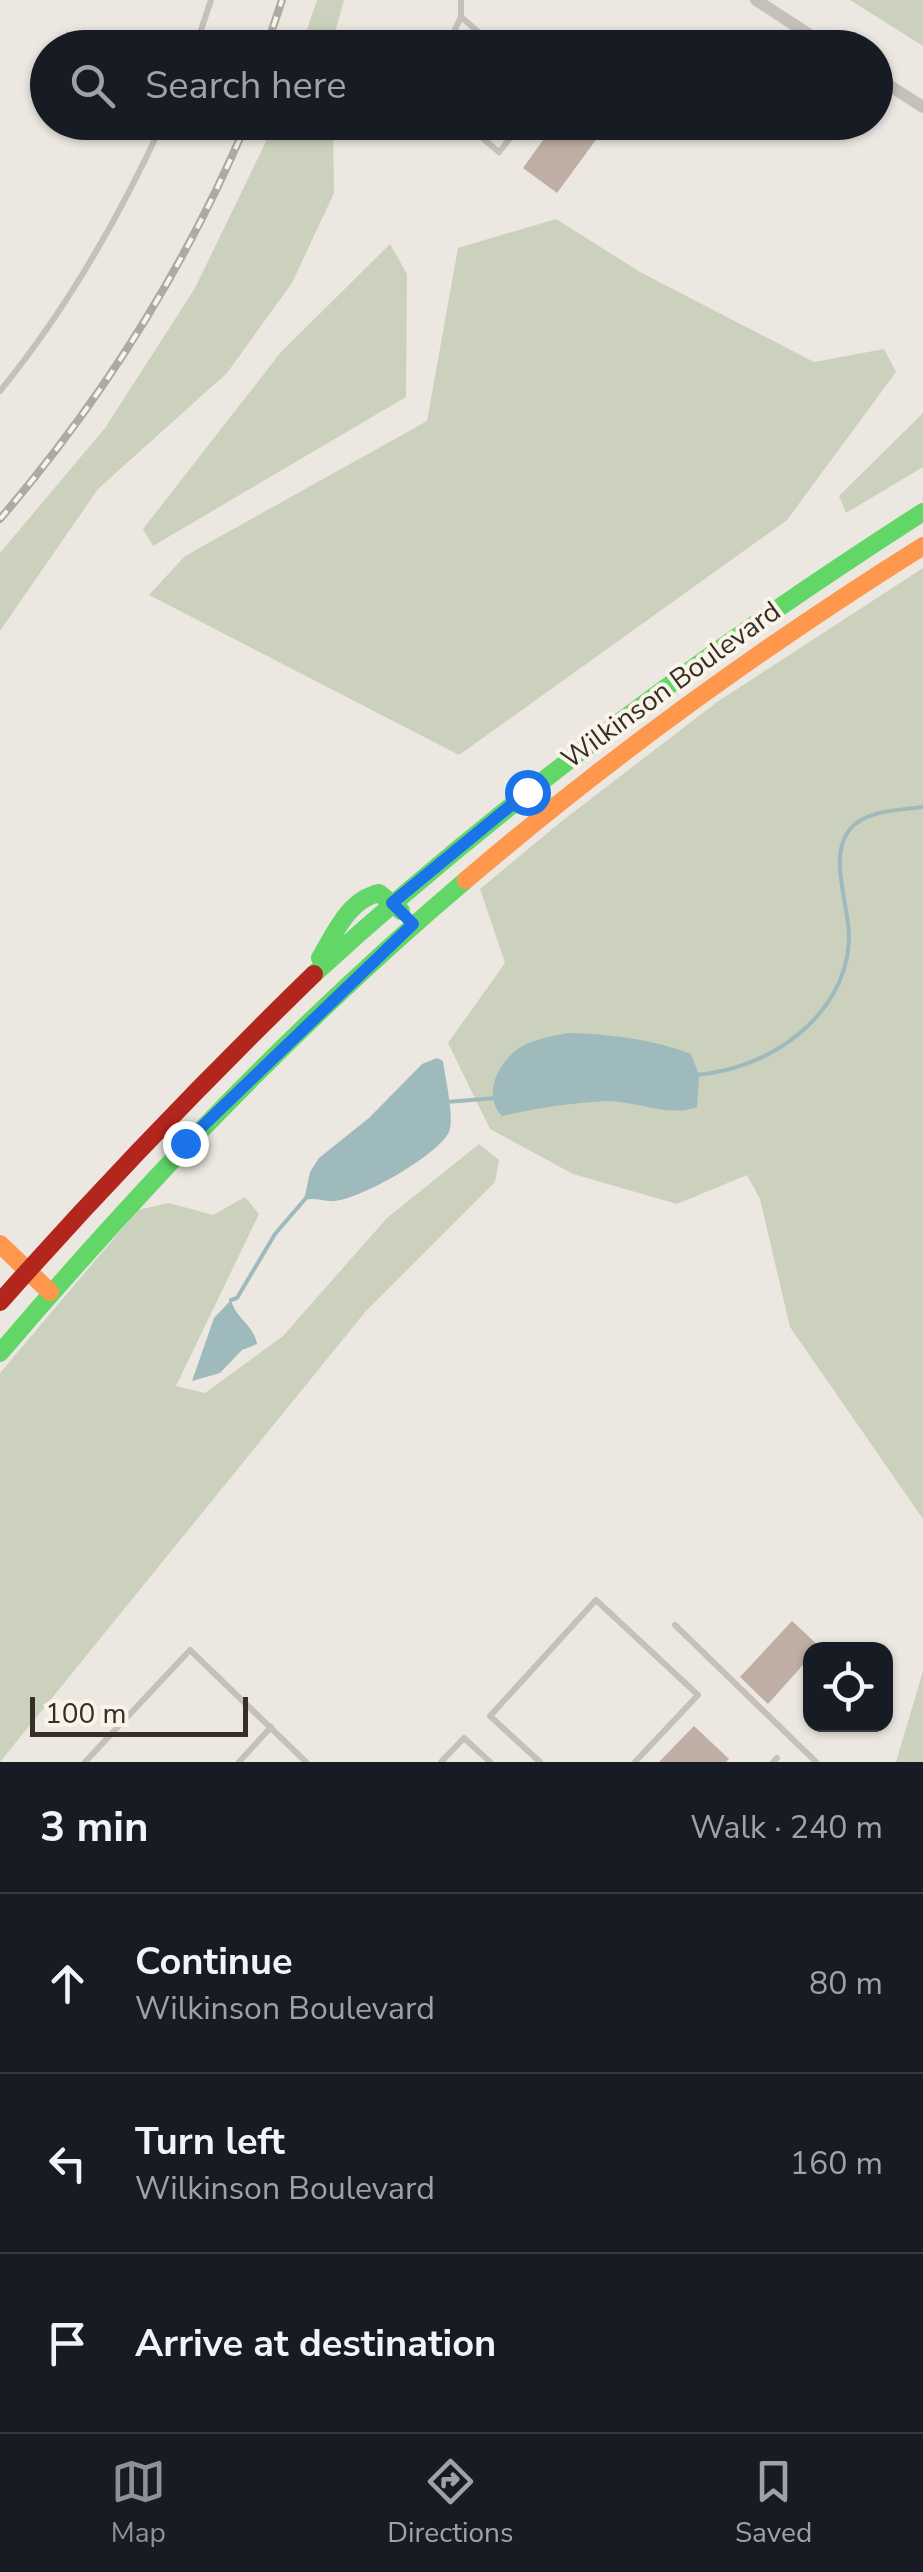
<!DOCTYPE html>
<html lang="en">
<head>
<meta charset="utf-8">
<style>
	body { margin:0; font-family:"Nunito Sans",sans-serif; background:#20242c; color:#f1f3f6 }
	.controls { position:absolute; right:30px; bottom:30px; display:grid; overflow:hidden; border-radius:20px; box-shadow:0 2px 8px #0004 }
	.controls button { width:90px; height:90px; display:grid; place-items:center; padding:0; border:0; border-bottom:2px solid #363941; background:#171b24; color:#f1f3f6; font:50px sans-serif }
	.scale { position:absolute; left:30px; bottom:25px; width:218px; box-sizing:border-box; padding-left:10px; border:5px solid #362e28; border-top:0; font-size:28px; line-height:35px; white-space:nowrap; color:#362e28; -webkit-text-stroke:8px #f9f3e8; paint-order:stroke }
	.stop { position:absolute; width:30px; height:30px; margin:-22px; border:8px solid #1a73e8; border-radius:50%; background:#fff }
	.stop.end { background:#1a73e8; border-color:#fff; box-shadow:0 2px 10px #0008 }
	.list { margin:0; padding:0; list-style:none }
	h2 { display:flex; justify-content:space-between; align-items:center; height:130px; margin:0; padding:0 40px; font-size:42px }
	h2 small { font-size:32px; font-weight:400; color:#9ea1a6 }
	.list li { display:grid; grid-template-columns:65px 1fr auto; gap:30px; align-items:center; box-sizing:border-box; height:180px; padding:0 40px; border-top:2px solid #363941 }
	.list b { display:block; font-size:38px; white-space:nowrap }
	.list p { margin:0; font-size:32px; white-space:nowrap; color:#9ea1a6 }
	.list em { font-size:32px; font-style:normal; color:#9ea1a6 }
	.icon { flex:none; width:55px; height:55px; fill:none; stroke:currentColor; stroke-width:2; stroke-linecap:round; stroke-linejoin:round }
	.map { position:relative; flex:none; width:923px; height:1762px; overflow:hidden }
	.search { position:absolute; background:#171b24; box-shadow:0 2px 8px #0004; left:30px; right:30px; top:30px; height:110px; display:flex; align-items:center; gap:25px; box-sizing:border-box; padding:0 35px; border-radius:55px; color:#9ea1a6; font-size:38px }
	.sheet { height:670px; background:#171b24 }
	nav { display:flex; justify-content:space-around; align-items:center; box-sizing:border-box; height:140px; border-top:2px solid #363941; background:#171b24; font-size:28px; color:#9ea1a6 }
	nav a { display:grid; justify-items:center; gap:5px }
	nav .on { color:#8c9099 }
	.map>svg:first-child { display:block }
	.green { fill:#cbd1bc }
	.water { fill:#9ebabc }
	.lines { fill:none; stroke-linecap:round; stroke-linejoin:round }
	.stream { stroke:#9ebabc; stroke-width:4 }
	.building { fill:#bfaea3 }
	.lane { stroke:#c5c0ba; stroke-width:6 }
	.street { stroke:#c5c0ba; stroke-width:12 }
	.fast { stroke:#63d668; stroke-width:18 }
	.slow { stroke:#ff974d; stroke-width:18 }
	.jam { stroke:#b3261e; stroke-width:18 }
	.rail-casing { stroke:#ada9a4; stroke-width:8 }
	.rail { stroke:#f9f3e8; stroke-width:4; stroke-dasharray:11; stroke-linecap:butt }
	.route { stroke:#1a73e8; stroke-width:12 }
	.labels { text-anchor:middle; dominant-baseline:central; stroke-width:8; stroke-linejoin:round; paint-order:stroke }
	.street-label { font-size:28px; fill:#362e28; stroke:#f9f3e8 }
</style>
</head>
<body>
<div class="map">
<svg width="923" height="1762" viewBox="0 0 923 1762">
	<rect width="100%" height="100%" fill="#ece8e1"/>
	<!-- green -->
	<g class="green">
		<path d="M317,0H344L331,47H301Z"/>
		<path d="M850,0H923V46Z"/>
		<path d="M275,123H333L334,193L292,283L227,373L98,489L0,631V553L105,428L195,288Z"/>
		<path d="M556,219L640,272L814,362L884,349L896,372L787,520L459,755L149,595L185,556L427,421L458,248Z"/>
		<path d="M390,244L407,274L406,397L153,546L143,529L281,352Z"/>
		<path d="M923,413V467L846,513L839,496Z"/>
		<path d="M923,568V1519L790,1327L760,1199L747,1175L677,1204L573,1174L490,1129L448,1043L505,963L480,889L562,821L717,702Z"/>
		<path d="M479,1144L499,1160L495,1182L366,1311L0,1762V1373L138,1210L169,1203L213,1215L245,1197L259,1214L176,1386L205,1393L283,1336L387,1218Z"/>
		<path d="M923,1671V1762H896Z"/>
	</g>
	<!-- water -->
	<g class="water">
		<path d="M568,1033C609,1034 652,1039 691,1054L699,1075L697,1107C668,1118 635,1100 604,1101C570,1103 536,1108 502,1116C484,1097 495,1068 514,1052C529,1039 550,1037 568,1033Z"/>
		<path d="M437,1058L443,1061C445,1077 455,1119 449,1132C437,1156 362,1198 335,1201C324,1202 316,1197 304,1200L310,1172L319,1158L369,1118L422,1064Z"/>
		<path d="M231,1300C236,1319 254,1325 257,1344L242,1350L220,1373L192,1381L214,1318Z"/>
	</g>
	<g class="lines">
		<!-- stream -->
		<g class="stream">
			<path d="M694,1075C766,1071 845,1018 849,941C851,908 826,856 851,828C867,810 900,810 923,807"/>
			<path d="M446,1102L496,1098"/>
			<path d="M231,1300L237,1298L275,1234L306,1198"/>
		</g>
	</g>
	<!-- building -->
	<g class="building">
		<path d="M556,122H602L606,126L557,193L523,168Z"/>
		<path d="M792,1621L820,1647L810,1650V1657L768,1704L740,1677Z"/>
		<path d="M694,1726L729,1759L726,1762H659Z"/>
	</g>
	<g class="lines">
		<!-- lane -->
		<g class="lane">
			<path d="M461,17L497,48"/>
			<path d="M195,48L211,0"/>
			<path d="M446,48L461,17V0"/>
			<path d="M463,122L499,152L523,122"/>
			<path d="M0,391C67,309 119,218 163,122"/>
			<path d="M675,1625L816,1762"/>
			<path d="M85,1762L190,1650L306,1762"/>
			<path d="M239,1762L271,1727"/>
			<path d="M441,1762L464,1738L490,1762"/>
			<path d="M540,1762L490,1716L596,1600L698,1695L635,1762"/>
			<path d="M773,1762L777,1758"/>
		</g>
		<!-- street -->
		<g class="street">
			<path d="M756,0L830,48"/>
			<path d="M876,77L923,107"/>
		</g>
		<!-- fast -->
		<g class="fast">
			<path d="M320,958C335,933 348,900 379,893L401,911"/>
			<path d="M314,974C503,801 708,650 923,512"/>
			<path d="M0,1353C144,1184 296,1024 466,880"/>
		</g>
		<!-- slow -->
		<g class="slow">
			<path d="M466,880C610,757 762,647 923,546"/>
			<path d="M0,1244L50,1292"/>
		</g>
		<!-- jam -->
		<path class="jam" d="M0,1302C101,1188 205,1080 314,974"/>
		<!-- rail casing -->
		<g class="rail-casing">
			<g id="rail">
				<path d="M266,48L282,0"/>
				<path d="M0,519C103,399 185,268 247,122"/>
			</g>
		</g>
		<!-- rail -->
		<use href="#rail" class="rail"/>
	</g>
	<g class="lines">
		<!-- route -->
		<path class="route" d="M185,1143L413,924L392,903L527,792"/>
	</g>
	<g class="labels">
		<!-- street labels -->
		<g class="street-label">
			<text transform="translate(671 685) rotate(-36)">Wilkinson Boulevard</text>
		</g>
	</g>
</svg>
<div class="controls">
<button><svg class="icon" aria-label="locate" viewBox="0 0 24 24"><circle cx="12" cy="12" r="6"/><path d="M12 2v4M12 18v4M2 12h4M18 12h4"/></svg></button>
</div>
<div class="scale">100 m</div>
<div class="stop" style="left:527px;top:792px"></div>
<div class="stop end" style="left:185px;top:1143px"></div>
<div class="search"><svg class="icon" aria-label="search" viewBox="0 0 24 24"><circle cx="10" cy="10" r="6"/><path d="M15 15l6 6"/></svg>Search here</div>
</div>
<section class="sheet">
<h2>3 min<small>Walk · 240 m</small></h2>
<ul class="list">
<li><svg class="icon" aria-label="ahead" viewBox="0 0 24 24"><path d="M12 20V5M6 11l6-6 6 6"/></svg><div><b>Continue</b><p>Wilkinson Boulevard</p></div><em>80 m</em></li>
<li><svg class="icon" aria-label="left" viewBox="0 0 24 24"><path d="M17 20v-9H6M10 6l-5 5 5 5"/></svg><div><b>Turn left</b><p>Wilkinson Boulevard</p></div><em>160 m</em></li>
<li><svg class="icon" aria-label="arrive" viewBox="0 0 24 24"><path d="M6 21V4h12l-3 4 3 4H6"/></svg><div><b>Arrive at destination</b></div></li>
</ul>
</section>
<nav>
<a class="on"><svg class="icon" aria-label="map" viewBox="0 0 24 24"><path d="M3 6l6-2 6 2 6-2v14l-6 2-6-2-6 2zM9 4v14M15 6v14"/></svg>Map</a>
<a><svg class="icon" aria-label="directions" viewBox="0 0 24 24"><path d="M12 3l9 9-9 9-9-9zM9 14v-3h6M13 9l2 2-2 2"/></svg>Directions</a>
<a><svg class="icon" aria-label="saved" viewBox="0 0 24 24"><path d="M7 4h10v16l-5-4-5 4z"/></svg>Saved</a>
</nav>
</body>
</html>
